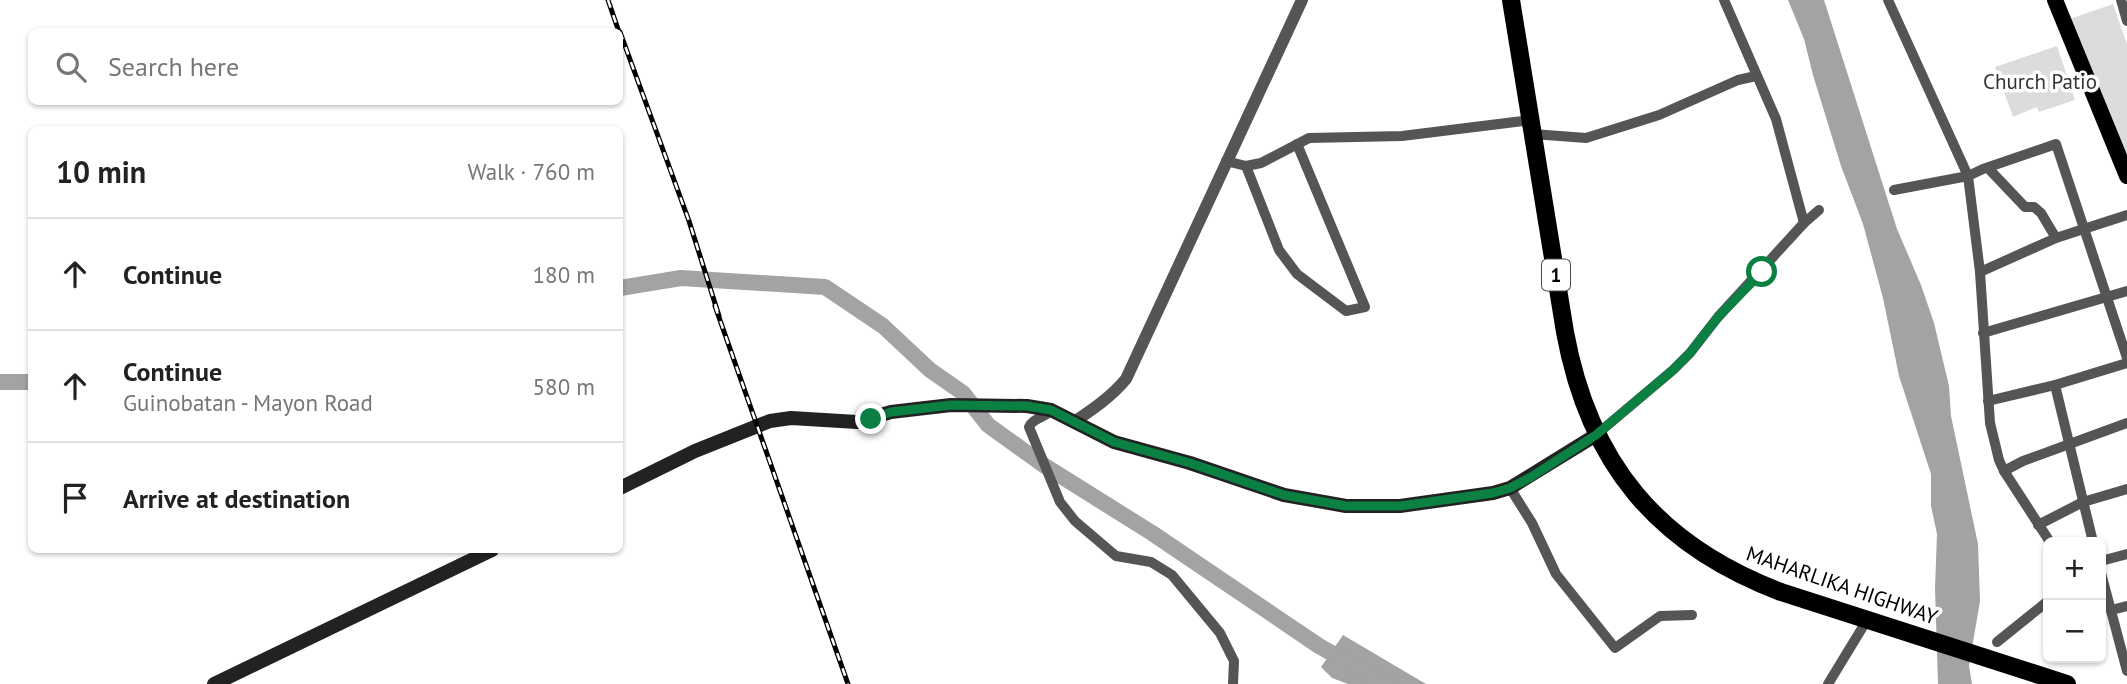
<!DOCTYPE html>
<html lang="en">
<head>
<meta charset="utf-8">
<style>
	body { margin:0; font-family:"PT Sans",sans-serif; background:#f2f2f2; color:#222 }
	.controls { position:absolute; right:21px; bottom:21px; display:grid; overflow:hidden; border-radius:10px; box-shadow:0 2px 5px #0004 }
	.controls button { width:63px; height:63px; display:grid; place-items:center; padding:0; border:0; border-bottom:2px solid #e0e0e0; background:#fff; color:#222; font:35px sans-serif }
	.stop { position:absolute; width:21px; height:21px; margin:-16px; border:5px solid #0b8043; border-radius:50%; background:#fff }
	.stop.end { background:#0b8043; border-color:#fff; box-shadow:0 2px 7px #0008 }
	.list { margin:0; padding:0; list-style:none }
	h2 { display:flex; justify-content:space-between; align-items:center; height:91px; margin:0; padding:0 28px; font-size:30px }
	h2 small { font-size:23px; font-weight:400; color:#767676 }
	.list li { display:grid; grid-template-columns:46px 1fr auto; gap:21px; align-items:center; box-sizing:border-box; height:112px; padding:0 28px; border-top:2px solid #e0e0e0 }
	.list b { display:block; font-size:26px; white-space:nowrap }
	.list p { margin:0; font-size:23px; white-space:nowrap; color:#767676 }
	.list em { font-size:23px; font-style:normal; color:#767676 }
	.icon { flex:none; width:38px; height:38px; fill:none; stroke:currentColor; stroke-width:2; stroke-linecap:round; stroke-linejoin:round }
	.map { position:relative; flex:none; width:2127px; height:684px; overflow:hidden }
	.search { position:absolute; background:#fff; box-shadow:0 2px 5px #0004; left:28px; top:28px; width:595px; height:77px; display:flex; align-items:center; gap:18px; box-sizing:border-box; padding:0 24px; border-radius:10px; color:#767676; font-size:26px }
	.panel { position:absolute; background:#fff; box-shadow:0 2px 5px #0004; left:28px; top:126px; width:595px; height:427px; border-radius:10px }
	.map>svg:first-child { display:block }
	.green { fill:#dcdcdc }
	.water { fill:#a3a3a3 }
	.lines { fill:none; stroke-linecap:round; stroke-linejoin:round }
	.river { stroke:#a3a3a3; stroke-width:16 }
	.minor { stroke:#555; stroke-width:10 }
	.tertiary { stroke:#555; stroke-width:12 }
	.secondary { stroke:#222; stroke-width:14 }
	.primary { stroke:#000; stroke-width:16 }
	.trunk { stroke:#000; stroke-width:18 }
	.rail-casing { stroke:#000; stroke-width:5 }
	.rail { stroke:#fff; stroke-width:2.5; stroke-dasharray:8; stroke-linecap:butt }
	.route { stroke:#0b8043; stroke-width:9 }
	.labels { text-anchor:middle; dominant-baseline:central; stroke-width:7; stroke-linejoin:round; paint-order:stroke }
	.shield { fill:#fff; stroke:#4c4c4c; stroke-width:2 }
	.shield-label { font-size:19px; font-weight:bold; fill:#000 }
	.park-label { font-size:21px; fill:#333; stroke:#fff }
	.street-label { font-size:21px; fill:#000; stroke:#fff }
</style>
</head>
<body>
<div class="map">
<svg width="2127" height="684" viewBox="0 0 2127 684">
	<rect width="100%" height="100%" fill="#fff"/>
	<!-- green -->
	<g class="green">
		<path d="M2113,4L2127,44V164L2070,19Z"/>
		<path d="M2057,46L2075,100L2039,112L2037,107L2013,117L1995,67Z"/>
	</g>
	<!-- water -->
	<g class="water">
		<path d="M1788,0H1824L1897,229L1921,285L1934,323L1949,386L1951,416L1978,544L1980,601L1969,666L1972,684H1938L1935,589L1937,534L1931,506V474L1899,376L1883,298L1863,224L1841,166L1813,75L1804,39Z"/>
		<path d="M1343,635L1426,684H1348L1332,678L1321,667Z"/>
	</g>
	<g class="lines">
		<!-- river -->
		<g class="river">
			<path d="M620,288L681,278L825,287L883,326L930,370L963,393L988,425L1045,466L1152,533L1319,646L1386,684"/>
			<path d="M0,382H32"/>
		</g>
		<!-- minor -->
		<g class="minor">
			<path d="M1724,0L1776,119L1804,223"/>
			<path d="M1888,0L1968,176L1980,272L1990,423L1999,460L2004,471L2050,542"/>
			<path d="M2121,0L2127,21"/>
			<path d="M1533,134L1586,138L1659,115L1738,80L1756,76"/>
			<path d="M1226,161L1246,166L1279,250L1297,274L1346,311L1365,307L1297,144"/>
			<path d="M1246,166L1261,163L1309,138L1402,136L1531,120"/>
			<path d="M1988,168L2025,207H2034L2041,213L2056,238"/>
			<path d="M1894,190L1968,176L1983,169L2056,144L2127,358"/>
			<path d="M1980,272L2056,238L2127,215"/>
			<path d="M1983,333L2127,291"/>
			<path d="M2055,385L2093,542"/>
			<path d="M1988,401L2055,385L2127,363"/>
			<path d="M1051,410C1045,418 1033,418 1029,427L1060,502L1075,521L1116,556L1151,562L1172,575L1220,633L1234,661L1233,684"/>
			<path d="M1596,435L1673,370L1690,353L1718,317L1804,223L1819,210"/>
			<path d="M2004,471L2023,461L2127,423"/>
			<path d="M1510,488L1532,523L1556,574L1615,648L1660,616L1692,615"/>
			<path d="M2038,525L2083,502L2127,489"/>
			<path d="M2101,561L2127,554"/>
			<path d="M2101,573L2127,671"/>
			<path d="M2111,610L2127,606"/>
			<path d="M1997,642L2048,601"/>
			<path d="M1828,684L1867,620"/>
		</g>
		<!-- tertiary -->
		<path class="tertiary" d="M1074,422C1093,409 1111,397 1126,379L1302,0"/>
		<!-- secondary -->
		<g class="secondary">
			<path d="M620,488L695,451L770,421L791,418L857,422L891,412L951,405L1027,406L1051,410L1114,442L1190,463L1284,495L1346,506H1400L1493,493L1510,488L1596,435"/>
			<path d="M214,684L492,550"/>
		</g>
		<!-- primary -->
		<path class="primary" d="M2055,0L2127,176"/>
		<!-- trunk -->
		<path class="trunk" d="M1511,0L1565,332C1589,463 1657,545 1781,592L2067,684"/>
		<!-- rail casing -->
		<g class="rail-casing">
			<g id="rail">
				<path d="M608,0L619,32"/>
				<path d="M620,32L689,221L719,316"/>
				<path d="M715,306L848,684"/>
			</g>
		</g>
		<!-- rail -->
		<use href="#rail" class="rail"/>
	</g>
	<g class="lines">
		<!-- route -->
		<path class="route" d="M871,419L891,412L951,405L1027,406L1051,410L1114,442L1190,463L1284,495L1346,506H1400L1493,493L1510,488L1531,477L1596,435L1673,370L1690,353L1718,317L1762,272"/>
	</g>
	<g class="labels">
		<!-- shield labels -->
		<rect class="shield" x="1542" y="259.5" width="28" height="31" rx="5"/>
		<g class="shield-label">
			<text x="1556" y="275">1</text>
		</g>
		<!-- park labels -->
		<g class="park-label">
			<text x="2040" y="81">Church Patio</text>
		</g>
		<!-- street labels -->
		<g class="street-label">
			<text transform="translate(1842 585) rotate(19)">MAHARLIKA HIGHWAY</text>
		</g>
	</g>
</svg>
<div class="controls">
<button>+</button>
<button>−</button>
</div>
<div class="stop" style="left:1762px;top:272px"></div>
<div class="stop end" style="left:871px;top:419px"></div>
<div class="search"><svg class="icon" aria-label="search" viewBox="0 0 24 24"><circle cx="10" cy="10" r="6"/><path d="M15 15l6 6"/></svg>Search here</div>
<section class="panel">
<h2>10 min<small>Walk · 760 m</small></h2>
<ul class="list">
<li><svg class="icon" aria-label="ahead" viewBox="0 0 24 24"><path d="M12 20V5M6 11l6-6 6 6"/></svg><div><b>Continue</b></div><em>180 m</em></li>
<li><svg class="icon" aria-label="ahead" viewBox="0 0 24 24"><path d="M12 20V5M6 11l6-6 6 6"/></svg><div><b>Continue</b><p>Guinobatan - Mayon Road</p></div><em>580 m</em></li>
<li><svg class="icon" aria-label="arrive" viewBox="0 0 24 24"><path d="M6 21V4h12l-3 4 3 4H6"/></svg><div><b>Arrive at destination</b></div></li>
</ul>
</section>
</div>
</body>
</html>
